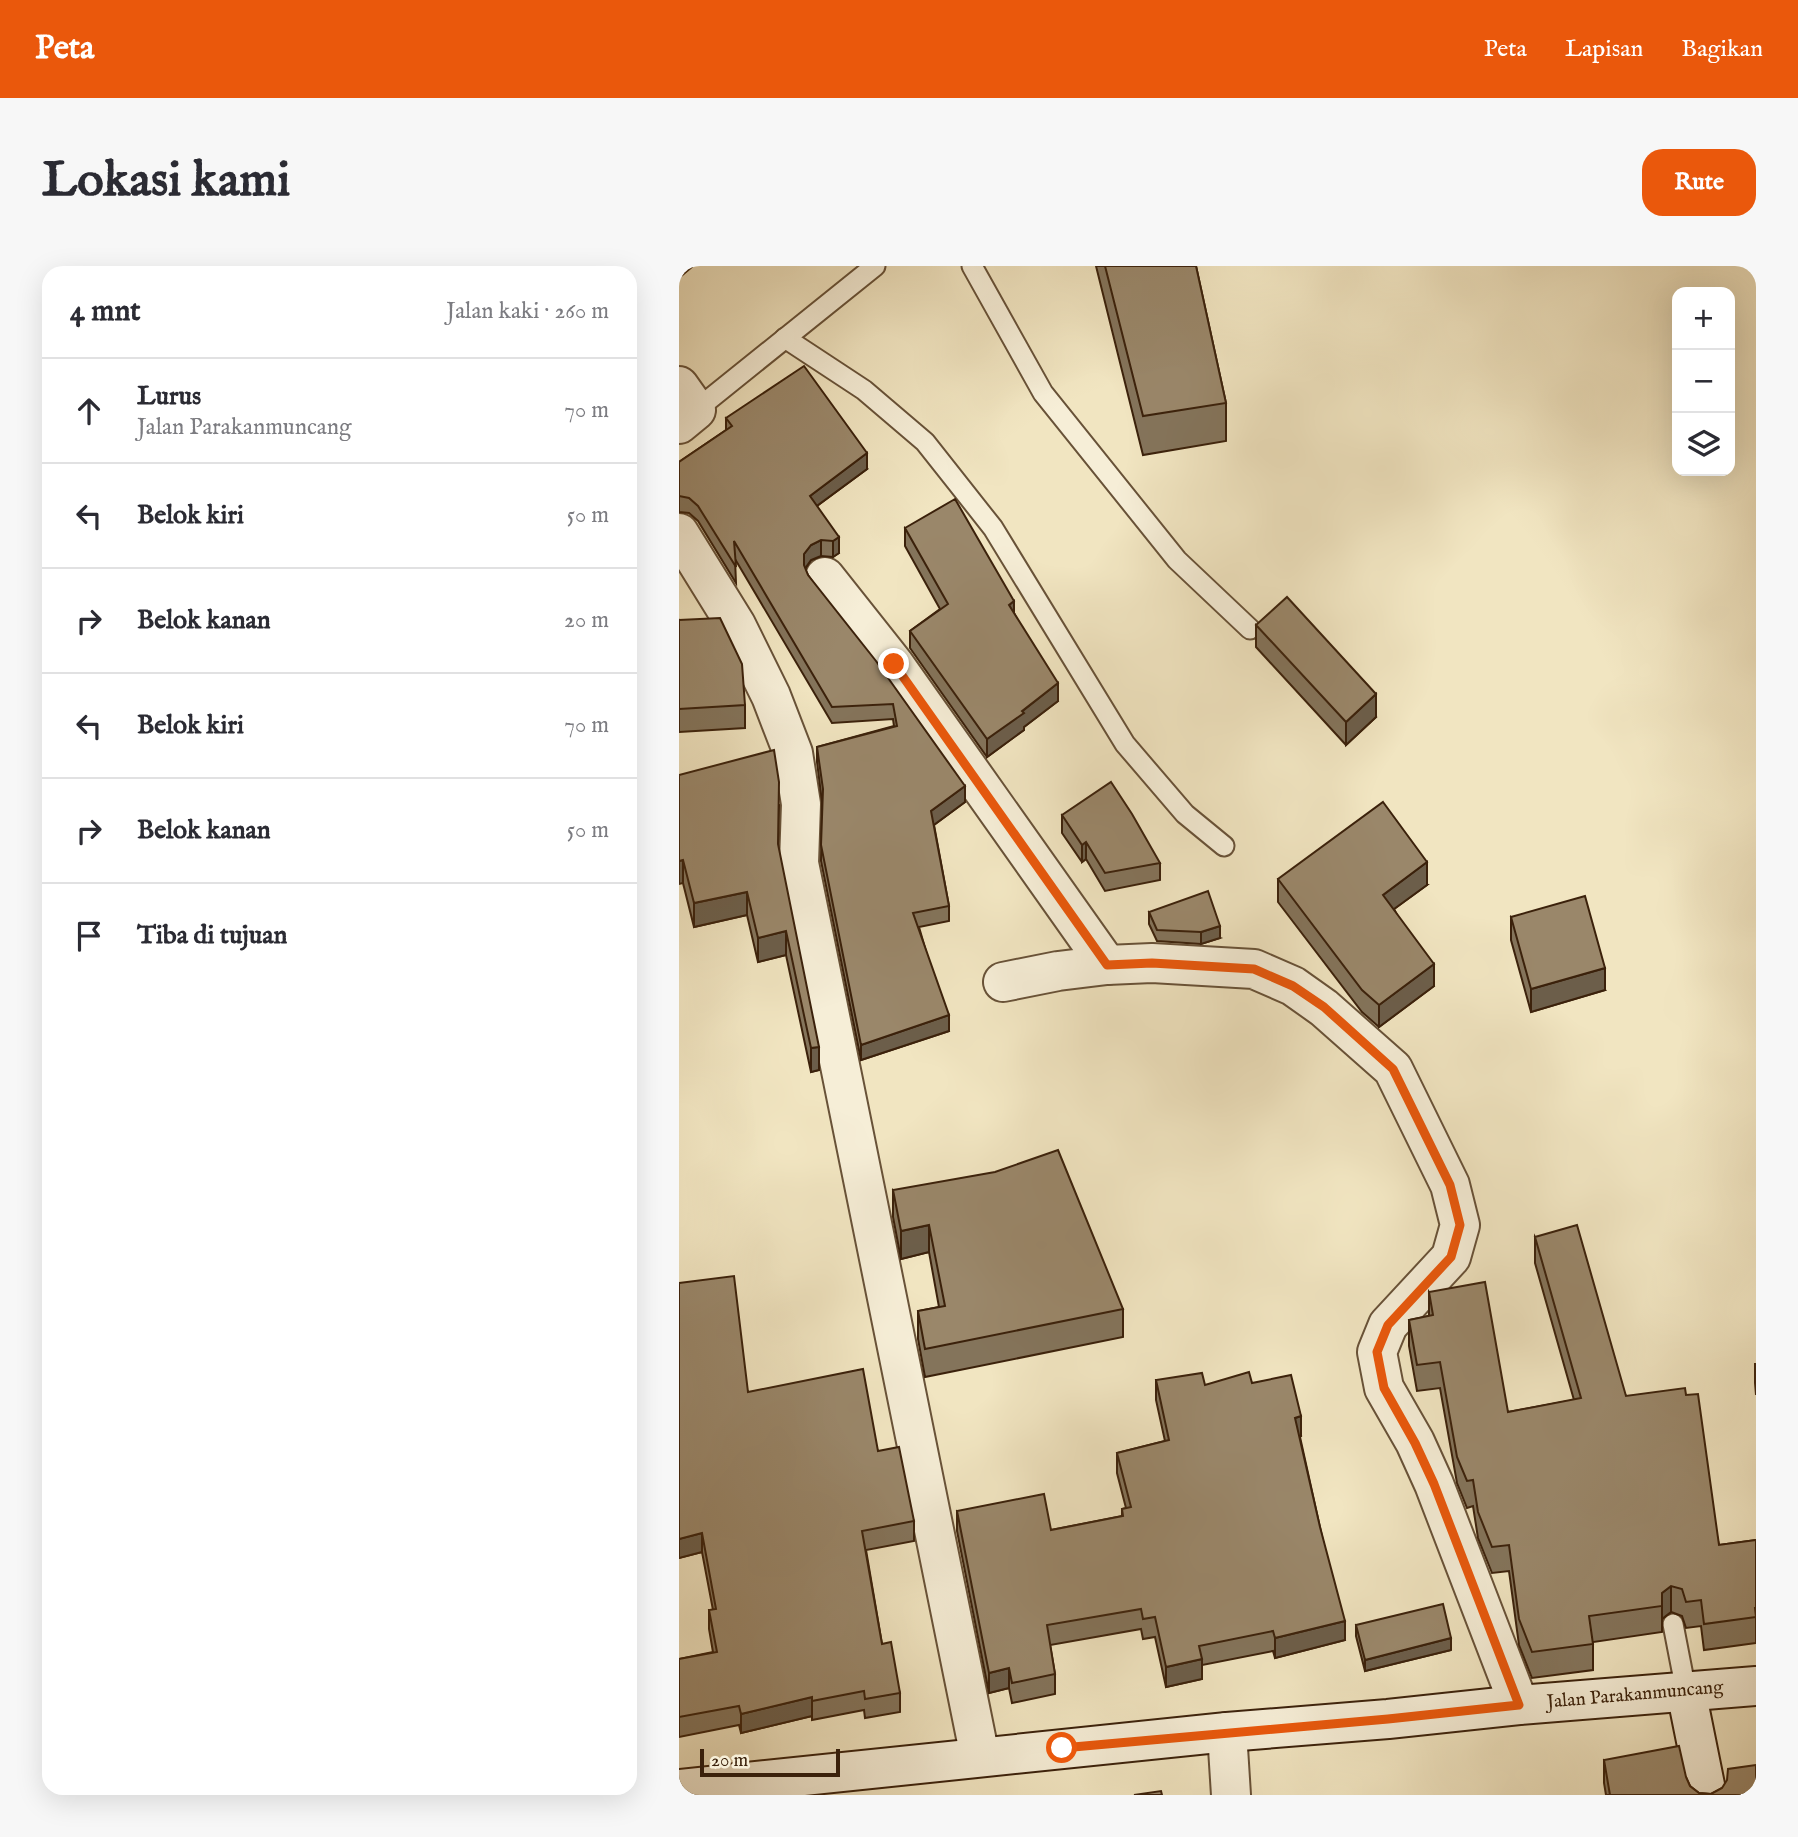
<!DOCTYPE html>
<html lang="id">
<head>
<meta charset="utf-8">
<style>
	body { margin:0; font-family:"IM FELL English",serif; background:#f7f7f7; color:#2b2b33 }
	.controls { position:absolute; right:21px; top:21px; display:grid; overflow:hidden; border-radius:14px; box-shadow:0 7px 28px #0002 }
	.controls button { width:63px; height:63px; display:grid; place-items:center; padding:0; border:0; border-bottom:2px solid #e1e1e2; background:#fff; color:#2b2b33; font:35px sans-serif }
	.scale { position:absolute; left:21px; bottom:18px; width:140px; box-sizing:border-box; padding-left:7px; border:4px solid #3b210b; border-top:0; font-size:19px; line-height:24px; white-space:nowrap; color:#3b210b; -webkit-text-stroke:5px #f6eed7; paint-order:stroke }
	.stop { position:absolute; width:21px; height:21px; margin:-16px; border:5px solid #ea580c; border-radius:50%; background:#fff }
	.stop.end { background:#ea580c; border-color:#fff; box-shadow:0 2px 7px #0008 }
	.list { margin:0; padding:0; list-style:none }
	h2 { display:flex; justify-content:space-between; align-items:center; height:91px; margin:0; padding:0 28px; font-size:30px }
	h2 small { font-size:23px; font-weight:400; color:#7c7c81 }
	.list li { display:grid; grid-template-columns:46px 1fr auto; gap:21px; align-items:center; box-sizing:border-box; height:105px; padding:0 28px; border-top:2px solid #e1e1e2 }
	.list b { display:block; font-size:26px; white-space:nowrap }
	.list p { margin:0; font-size:23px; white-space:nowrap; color:#7c7c81 }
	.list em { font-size:23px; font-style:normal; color:#7c7c81 }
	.icon { flex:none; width:38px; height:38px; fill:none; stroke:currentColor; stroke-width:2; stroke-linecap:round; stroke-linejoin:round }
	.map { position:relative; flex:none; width:1077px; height:1529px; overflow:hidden; border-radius:21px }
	header { display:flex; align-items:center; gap:42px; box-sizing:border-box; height:98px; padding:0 35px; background:#ea580c; color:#fff }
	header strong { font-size:33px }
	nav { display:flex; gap:38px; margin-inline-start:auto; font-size:24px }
	.intro { display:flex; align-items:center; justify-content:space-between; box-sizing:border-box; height:168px; padding:0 42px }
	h1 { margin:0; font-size:49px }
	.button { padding:18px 32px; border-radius:21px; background:#ea580c; color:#fff; font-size:24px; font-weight:700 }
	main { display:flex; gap:42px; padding:0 42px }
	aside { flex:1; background:#fff; border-radius:21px; box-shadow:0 7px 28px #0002 }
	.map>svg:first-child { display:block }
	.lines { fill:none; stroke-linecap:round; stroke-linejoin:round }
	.lane-casing { stroke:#685238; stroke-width:23 }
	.street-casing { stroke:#685238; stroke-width:42 }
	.secondary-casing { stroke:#3b210b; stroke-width:42 }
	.lane { stroke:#f6eed7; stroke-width:19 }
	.street { stroke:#f6eed7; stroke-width:38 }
	.secondary { stroke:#f6eed7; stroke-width:38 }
	.wall { fill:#84745b; stroke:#3b210b; stroke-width:2 }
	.shaded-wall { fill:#6c5e4a; stroke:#3b210b; stroke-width:2 }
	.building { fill:#9a876a; stroke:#3b210b; stroke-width:2 }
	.route { stroke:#ea580c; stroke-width:9 }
	.labels { text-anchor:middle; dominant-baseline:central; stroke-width:5; stroke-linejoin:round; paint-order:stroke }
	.street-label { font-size:19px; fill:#3b210b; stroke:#f6eed7 }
</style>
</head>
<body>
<header>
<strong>Peta</strong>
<nav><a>Peta</a><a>Lapisan</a><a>Bagikan</a></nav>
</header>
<div class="intro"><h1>Lokasi kami</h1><a class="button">Rute</a></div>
<main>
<aside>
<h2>4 mnt<small>Jalan kaki · 260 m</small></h2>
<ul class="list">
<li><svg class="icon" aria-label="ahead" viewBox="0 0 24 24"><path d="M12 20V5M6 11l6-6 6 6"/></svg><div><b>Lurus</b><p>Jalan Parakanmuncang</p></div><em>70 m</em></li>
<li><svg class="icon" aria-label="left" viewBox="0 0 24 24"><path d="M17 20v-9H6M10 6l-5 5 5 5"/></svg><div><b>Belok kiri</b></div><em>50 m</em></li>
<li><svg class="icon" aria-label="right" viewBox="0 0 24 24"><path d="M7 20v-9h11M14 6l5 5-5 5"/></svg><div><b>Belok kanan</b></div><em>20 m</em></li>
<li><svg class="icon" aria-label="left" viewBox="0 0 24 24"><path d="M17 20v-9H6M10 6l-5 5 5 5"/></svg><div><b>Belok kiri</b></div><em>70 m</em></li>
<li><svg class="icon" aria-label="right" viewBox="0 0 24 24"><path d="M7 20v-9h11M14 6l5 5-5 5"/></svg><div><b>Belok kanan</b></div><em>50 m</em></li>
<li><svg class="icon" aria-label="arrive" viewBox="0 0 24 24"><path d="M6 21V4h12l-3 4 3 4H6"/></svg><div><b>Tiba di tujuan</b></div></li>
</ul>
</aside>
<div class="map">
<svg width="1077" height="1529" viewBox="0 0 1077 1529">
	<rect width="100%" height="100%" fill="#f1e5c1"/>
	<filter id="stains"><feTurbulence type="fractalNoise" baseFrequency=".00286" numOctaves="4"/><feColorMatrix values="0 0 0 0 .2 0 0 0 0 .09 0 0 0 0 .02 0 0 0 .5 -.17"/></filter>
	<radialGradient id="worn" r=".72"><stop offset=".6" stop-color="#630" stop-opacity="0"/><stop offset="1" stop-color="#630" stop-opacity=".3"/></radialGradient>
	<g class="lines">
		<!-- lane casing -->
		<g class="lane-casing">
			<g id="lane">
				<path d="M293,0L364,127L498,294L571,363"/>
				<path d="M106,72L185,124L246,176L314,262L446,478L506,548L545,580"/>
				<path d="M17,144L196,0"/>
				<path d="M994,1358L1007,1425"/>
			</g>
		</g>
		<!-- street casing -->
		<g class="street-casing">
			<g id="street">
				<path d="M0,120L17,144L0,158"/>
				<path d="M0,267L57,359L92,430L114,487L122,538L120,597L301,1491"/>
				<path d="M146,311L215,398L428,699L473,697L575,703L614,720L645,742L714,803L771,919L781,959L772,991L709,1059L698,1086L705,1122L736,1176L755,1218L840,1439"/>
				<path d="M324,716L379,705L428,699"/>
				<path d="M548,1466L552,1529"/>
			</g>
		</g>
		<!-- secondary casing -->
		<g class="secondary-casing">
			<g id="secondary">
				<path d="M1007,1425L1028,1529"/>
				<path d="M0,1523L548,1466L709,1453L840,1439L1077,1420"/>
			</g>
		</g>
		<!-- lane -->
		<use href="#lane" class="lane"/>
		<!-- street -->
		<use href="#street" class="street"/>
		<!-- secondary -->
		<use href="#secondary" class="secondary"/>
	</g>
	<!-- wall -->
	<g class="wall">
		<path d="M417,0H517L547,137V175L464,189Z"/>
		<path d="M47,152L188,203L138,240L160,287L154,291L142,290L132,294L126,303L129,309L286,536L255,559L270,640V655L240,661L270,765L182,794L142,595L143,536L138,496V481L215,460L214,453L153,457L56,293L57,317L19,255L10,247L0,246V196L47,164Z"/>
		<path d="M226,262L335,347L379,435L345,461V464L308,491L231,382V365L261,343L226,280Z"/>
		<path d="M0,354L66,439V462L0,466Z"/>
		<path d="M577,359L697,451L667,479L577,381Z"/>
		<path d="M0,509L100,539L99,581L140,804L132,806L107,689L79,696L68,649L15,661L4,617Z"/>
		<path d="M383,549L481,597V614L426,625L407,593L403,596L383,567Z"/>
		<path d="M599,613L748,619L715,643L755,720L700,761L683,746L599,636Z"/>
		<path d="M470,646L541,672L522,678L478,675L470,658Z"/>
		<path d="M832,651L926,724L852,746L832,674Z"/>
		<path d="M214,924L444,1043V1071L246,1111L239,1073V1045L260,1041L250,986L222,993L214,951Z"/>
		<path d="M856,971L947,1130L1007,1129L1040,1279L1077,1274V1377L1025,1384L1022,1360L1007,1362L1003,1350L992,1346L983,1353V1366L914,1376V1404L853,1412L840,1379L830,1305L813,1307L799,1272L794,1240L788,1242L778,1217L761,1122L738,1125L730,1080V1054L750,1050V1026L829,1146L895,1134L856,997Z"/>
		<path d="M1076,1098H1077V1129L1076,1117Z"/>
		<path d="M477,1114L526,1119L573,1117L622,1170L621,1171L666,1374L596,1392L594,1385L523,1399V1413L487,1421L476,1371L464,1373L462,1363L371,1379L376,1408V1428L333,1437L330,1422L310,1427L278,1265V1245L372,1264L443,1250V1243L447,1242L438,1207V1187L486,1175L477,1134Z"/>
		<path d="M69,1126L199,1185L235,1255V1275L187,1284L203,1378L221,1427V1446L186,1452L185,1444L133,1454V1450L62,1467L60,1459L0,1471V1393L34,1386L30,1363V1344H34L23,1286L0,1292Z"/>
		<path d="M677,1359L772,1384L686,1405L677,1370Z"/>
		<path d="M925,1494L1007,1511L1011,1520L1020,1527L1032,1528L1043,1522L1077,1529H927L925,1517Z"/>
	</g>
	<!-- shaded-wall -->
	<g class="shaded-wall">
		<path d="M0,0H14L0,12Z"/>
		<path d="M188,187V203L131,245V230Z"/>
		<path d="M160,271V287L154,291V275Z"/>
		<path d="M142,274V290L132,294L125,304V288L132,279Z"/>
		<path d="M335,335V353L330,339Z"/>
		<path d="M379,417V435L345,461V464L308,491V473Z"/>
		<path d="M697,428V451L667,479V456Z"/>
		<path d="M286,520V536L252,561V545Z"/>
		<path d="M407,576V593L403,596V579Z"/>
		<path d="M4,594V617L0,618V595Z"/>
		<path d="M748,596V619L704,651V629Z"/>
		<path d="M68,626V649L15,661V637Z"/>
		<path d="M541,660V672L522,678V666Z"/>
		<path d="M107,665V689L79,696V672Z"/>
		<path d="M755,698V720L700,761V739Z"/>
		<path d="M926,702V724L852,746V723Z"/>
		<path d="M270,749V765L182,794V779Z"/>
		<path d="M140,781V804L132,806V782Z"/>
		<path d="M250,959V986L222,993V965Z"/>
		<path d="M622,1150V1170L616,1172V1152Z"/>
		<path d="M23,1267V1286L0,1292V1273Z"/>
		<path d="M992,1320V1346L983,1353V1327Z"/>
		<path d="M666,1355V1374L596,1392V1372Z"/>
		<path d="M772,1372V1384L686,1405V1394Z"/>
		<path d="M523,1393V1413L487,1421V1401Z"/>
		<path d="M330,1402V1422L310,1427V1407Z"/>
		<path d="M133,1431V1450L62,1467V1448Z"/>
	</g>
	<!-- building -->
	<g class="building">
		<path d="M426,0H517L547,137L464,150Z"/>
		<path d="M125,100L188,187L131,230L160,271L154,275L142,274L132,279L125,288V299L129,309L197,395L286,520L252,545L270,640L234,647L270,749L182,779L142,579L144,523L138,481L218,460L214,438L153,441L55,275L57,301L19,240L10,232L0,230V196L53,160L47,152Z"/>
		<path d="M276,233L335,335L330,339L379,417L343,445L345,447L308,473L231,365L269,338L226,262Z"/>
		<path d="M608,331L697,428L667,456L577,359Z"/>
		<path d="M41,352L63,398L66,439L0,443V354Z"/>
		<path d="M95,484L100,516L99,578L140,781L132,782L107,665L79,672L68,626L15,637L4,594L0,595V509Z"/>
		<path d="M432,516L453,548L481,597L426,607L407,576L403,579L383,549Z"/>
		<path d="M704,536L748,596L704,629L755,698L700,739L683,724L599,613Z"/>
		<path d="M529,625L541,660L522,666L478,664L470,646Z"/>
		<path d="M906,630L926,702L852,723L832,651Z"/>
		<path d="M379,884L444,1043L246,1083L239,1045L266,1040L250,959L222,965L214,924L316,906Z"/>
		<path d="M898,959L947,1130L1006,1122L1007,1129L1019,1128L1040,1279L1077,1274V1342H1076L1077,1351L1025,1358L1022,1334L1007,1336L1003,1323L992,1320L983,1327V1340L910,1350L914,1378L853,1386L840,1353L830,1279L813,1281L799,1246L794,1214L788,1215L778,1191L761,1096L738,1099L730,1054L754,1049L750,1026L806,1016L829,1146L902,1132L856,971Z"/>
		<path d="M55,1010L69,1126L184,1103L199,1185L220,1181L235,1255L183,1265L203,1378L212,1376L221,1427L186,1433L185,1425L133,1435V1431L62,1448L60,1440L0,1451V1393L38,1386L30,1344L37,1343L23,1267L0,1273V1017Z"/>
		<path d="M570,1106L573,1117L612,1109L622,1150L616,1152L641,1261L666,1355L596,1372L594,1365L520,1380L523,1393L487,1401L476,1351L464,1353L462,1343L368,1359L376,1408L333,1417L330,1402L310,1407L278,1245L365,1228L372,1264L444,1250L443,1243L452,1241L438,1187L490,1174L477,1114L523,1107L526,1119Z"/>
		<path d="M764,1338L772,1372L686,1394L677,1359Z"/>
		<path d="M1000,1480L1007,1511L1011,1520L1020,1527L1032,1528L1043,1522L1048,1514L1049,1503L1077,1499V1529H931L925,1494Z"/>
		<path d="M482,1525L483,1529H455Z"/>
	</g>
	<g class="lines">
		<!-- route -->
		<path class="route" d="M215,398L428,699L473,697L575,703L614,720L645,741L714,803L771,919L781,959L772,991L709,1059L698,1086L705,1122L736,1177L755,1218L840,1439L709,1453L383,1482"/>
	</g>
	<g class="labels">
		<!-- street labels -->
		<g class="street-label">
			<text transform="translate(956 1429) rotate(-5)">Jalan Parakanmuncang</text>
		</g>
	</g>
	<rect width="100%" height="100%" filter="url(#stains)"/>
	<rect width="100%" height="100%" fill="url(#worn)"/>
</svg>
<div class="controls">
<button>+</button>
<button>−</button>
<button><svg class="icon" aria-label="layers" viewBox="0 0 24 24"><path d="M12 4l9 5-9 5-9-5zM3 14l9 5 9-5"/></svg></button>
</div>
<div class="scale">20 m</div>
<div class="stop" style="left:383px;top:1482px"></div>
<div class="stop end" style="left:215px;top:398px"></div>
</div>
</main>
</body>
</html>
